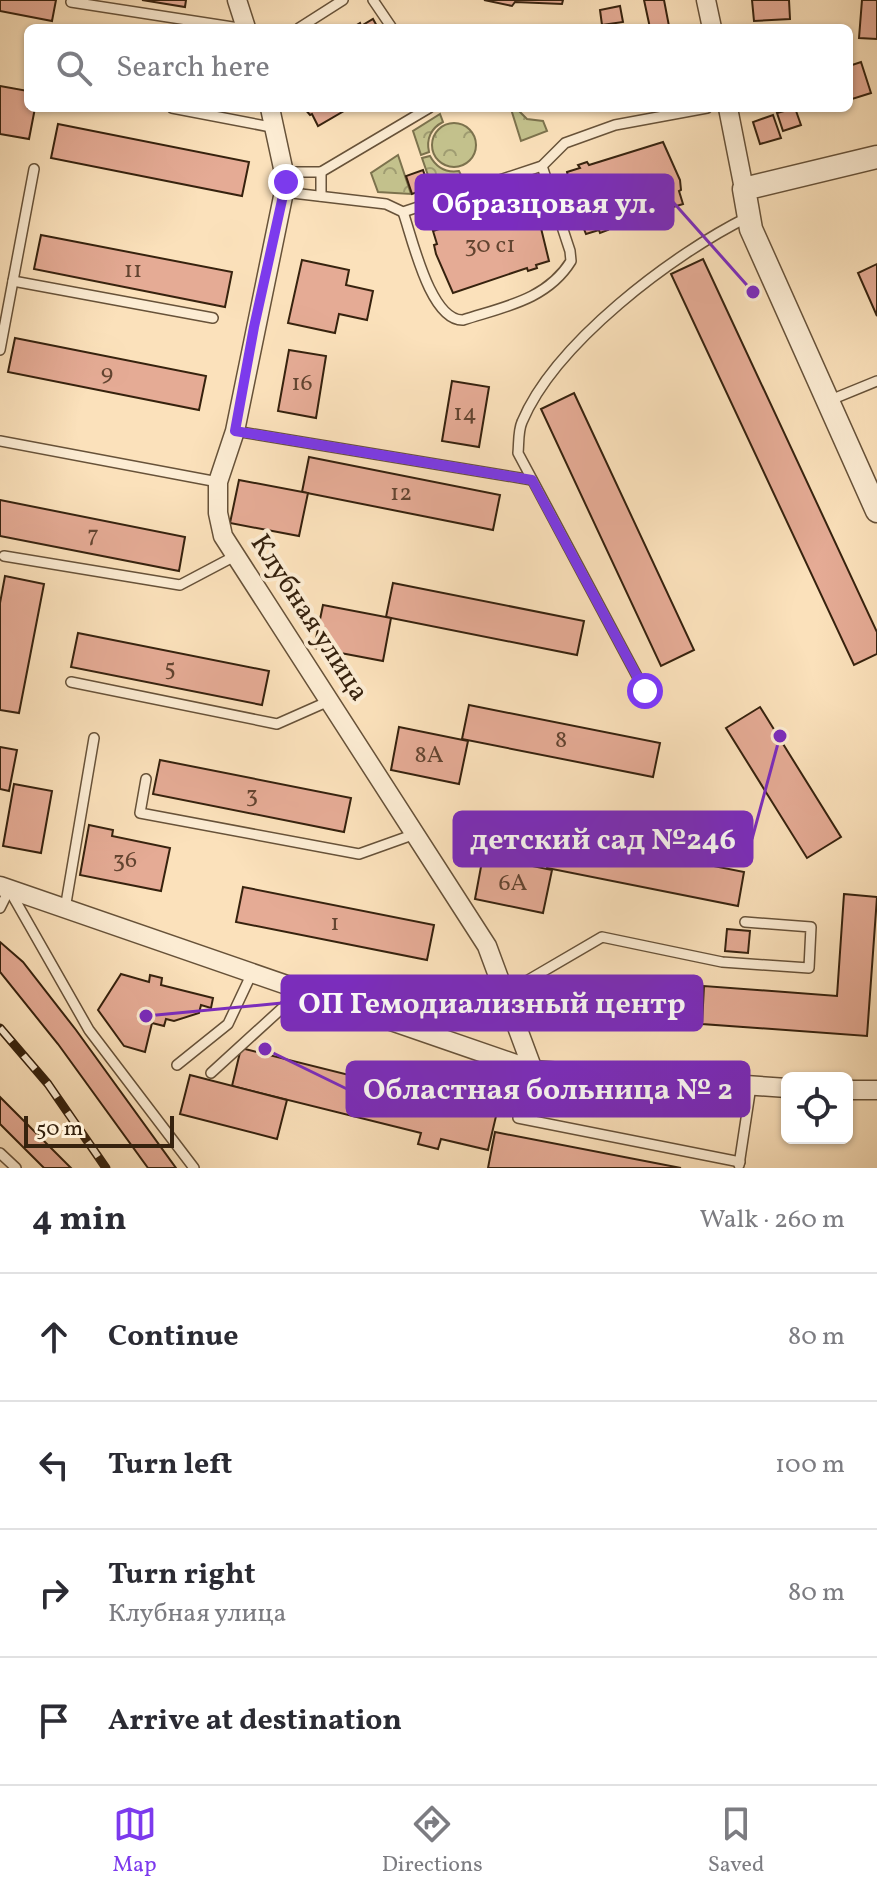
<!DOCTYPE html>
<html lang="en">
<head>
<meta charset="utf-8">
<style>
	body { margin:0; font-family:Vollkorn,serif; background:#f2f2f3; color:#2b2b33 }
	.controls { position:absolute; right:24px; bottom:24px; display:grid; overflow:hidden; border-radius:12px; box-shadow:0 2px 6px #0004 }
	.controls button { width:72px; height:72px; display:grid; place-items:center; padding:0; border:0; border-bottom:2px solid #e1e1e2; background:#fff; color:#2b2b33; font:40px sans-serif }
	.scale { position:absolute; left:24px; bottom:20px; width:150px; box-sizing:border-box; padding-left:8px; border:4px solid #36220e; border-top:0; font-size:22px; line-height:28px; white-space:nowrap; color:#36220e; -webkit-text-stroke:6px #fcecd3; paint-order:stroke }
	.stop { position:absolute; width:24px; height:24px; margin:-18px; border:6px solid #7c3aed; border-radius:50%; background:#fff }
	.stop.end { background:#7c3aed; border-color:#fff; box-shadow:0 2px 8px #0008 }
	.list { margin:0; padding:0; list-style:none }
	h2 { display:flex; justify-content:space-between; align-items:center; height:104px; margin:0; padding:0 32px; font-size:34px }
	h2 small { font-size:26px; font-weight:400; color:#7c7c81 }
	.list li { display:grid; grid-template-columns:52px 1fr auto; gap:24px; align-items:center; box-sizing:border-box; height:128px; padding:0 32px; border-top:2px solid #e1e1e2 }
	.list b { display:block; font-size:30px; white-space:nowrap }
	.list p { margin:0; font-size:26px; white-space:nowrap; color:#7c7c81 }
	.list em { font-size:26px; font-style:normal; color:#7c7c81 }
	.icon { flex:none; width:44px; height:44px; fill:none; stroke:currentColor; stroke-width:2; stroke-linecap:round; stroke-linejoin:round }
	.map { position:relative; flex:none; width:877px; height:1168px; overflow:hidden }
	.search { position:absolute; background:#fff; box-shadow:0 2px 6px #0004; left:24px; right:24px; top:24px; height:88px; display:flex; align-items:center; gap:20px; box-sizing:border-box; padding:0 28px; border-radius:12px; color:#7c7c81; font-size:30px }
	.sheet { height:616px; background:#fff }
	nav { display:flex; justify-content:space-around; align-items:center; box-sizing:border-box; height:112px; border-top:2px solid #e1e1e2; background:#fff; font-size:22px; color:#7c7c81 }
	nav a { display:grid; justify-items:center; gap:4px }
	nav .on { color:#7c3aed }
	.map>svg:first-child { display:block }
	.park { fill:url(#park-crowns); stroke:#7c724d; stroke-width:2 }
	.building { fill:#e5ab95; stroke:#36220e; stroke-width:2 }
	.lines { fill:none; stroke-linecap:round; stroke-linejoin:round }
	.service-casing { stroke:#675239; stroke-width:12 }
	.minor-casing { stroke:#675239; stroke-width:21 }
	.tertiary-casing { stroke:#675239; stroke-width:25 }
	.service { stroke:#fcecd3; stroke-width:9 }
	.minor { stroke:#fcecd3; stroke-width:18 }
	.tertiary { stroke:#fcecd3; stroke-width:22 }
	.rail-casing { stroke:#36220e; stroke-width:9 }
	.rail { stroke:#fcecd3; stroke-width:6; stroke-dasharray:18; stroke-linecap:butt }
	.route { stroke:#7c3aed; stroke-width:10 }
	.labels { text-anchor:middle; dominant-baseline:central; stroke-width:8; stroke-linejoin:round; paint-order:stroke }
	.number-label { font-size:24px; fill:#624430 }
	.street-label { font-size:28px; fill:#36220e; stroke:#fcecd3 }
	.leader { fill:none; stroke:#7b2cbf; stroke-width:3 }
	.callout-dot { fill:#7b2cbf; stroke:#fcecd3; stroke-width:3 }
	.callout { fill:#7b2cbf; stroke:#7b2cbf; stroke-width:3 }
	.callout-label { font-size:30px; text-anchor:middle; font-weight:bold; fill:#fff }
</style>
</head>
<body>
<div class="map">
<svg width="877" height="1168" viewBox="0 0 877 1168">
	<defs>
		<pattern id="park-crowns" width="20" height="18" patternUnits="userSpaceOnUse" patternTransform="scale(2)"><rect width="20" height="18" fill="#c3c18c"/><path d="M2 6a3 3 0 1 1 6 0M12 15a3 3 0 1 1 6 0" fill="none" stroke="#9f9c71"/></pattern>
	</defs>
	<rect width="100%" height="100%" fill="#fbe1bb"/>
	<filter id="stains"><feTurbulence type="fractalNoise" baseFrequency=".0025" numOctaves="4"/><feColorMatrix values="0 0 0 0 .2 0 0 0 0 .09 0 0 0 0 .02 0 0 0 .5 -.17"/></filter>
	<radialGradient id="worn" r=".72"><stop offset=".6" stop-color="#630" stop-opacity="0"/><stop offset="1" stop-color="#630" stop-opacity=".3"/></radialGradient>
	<!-- park -->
	<g class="park">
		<path d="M516,108L527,119L543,121L547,131L521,141L511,109Z"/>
		<path d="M440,114L443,122C431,128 426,139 429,152L421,155L413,131Z"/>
		<circle cx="454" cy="145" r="22"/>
		<path d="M398,155L411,194L378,192L371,173Z"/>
		<path d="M430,156C436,167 446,173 459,171L462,177L432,187L422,158Z"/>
	</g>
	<!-- building -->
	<g class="building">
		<path d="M0,0H56L52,21L0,11Z"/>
		<path d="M142,0H186L185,7Z"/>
		<path d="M484,0H563L562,4L515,2L512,6Z"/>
		<path d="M644,0H664L669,26L650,28Z"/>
		<path d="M752,0H789L790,19L754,21Z"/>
		<path d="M862,0H877V39L859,38Z"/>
		<path d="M620,6L623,22L602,25L600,10Z"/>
		<path d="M373,19L378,28H352L360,23L361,26Z"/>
		<path d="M861,62L871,93L849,100V66Z"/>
		<path d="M0,86L28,91V108H35L29,139L0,134Z"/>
		<path d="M304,108H349L318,126L312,114L310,115Z"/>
		<path d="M795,108L801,125L783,131L777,113Z"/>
		<path d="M773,115L781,138L760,144L753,122Z"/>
		<path d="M58,124L249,162L242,196L51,158Z"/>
		<path d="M663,142L680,180L681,190L679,191L683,204L607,227L608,230L600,233L599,230L586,234L574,204L567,172L580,168L578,165L587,162L589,165Z"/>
		<path d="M423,170L429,188L412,194L406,176Z"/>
		<path d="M529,199L540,224L549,261L536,265L537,268L528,271L527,268L453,293L436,254L434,245L437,244L433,231L507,206L506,203L515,201L516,204Z"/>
		<path d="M41,235L232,272L225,307L34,269Z"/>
		<path d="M703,259L877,632V654L854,665L671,274Z"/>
		<path d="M302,260L349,270L346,285L373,291L367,320L339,314L335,333L288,323Z"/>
		<path d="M877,264V316L858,273Z"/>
		<path d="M15,338L206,376L199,410L8,372Z"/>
		<path d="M289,350L326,356L316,418L278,411Z"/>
		<path d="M452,381L489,387L479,447L442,441Z"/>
		<path d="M574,393L694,650L661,666L541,409Z"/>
		<path d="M309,457L500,495L493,530L302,492Z"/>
		<path d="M239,480L308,493L299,536L230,523Z"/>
		<path d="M0,500L185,537L179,571L0,536Z"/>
		<path d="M5,576L44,584L19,713L0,710V603Z"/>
		<path d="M393,583L584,621L577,655L386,617Z"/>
		<path d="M323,605L391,618L383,661L314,648Z"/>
		<path d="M78,633L269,671L262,705L71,667Z"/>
		<path d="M469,705L660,743L653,777L462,739Z"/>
		<path d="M760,707L841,837L807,858L726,728Z"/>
		<path d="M399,727L468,741L459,784L391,770Z"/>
		<path d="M0,747L17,750L9,791L0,789Z"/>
		<path d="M160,760L351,798L344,832L153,794Z"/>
		<path d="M14,784L52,791L41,853L3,846Z"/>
		<path d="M89,825L113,830L112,836L170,848L161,891L80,875Z"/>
		<path d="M553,834L744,872L738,906L547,868Z"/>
		<path d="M483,856L552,870L543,913L475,899Z"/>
		<path d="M243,887L434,925L427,960L236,922Z"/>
		<path d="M844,894L877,897L867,1036L702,1024L704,986L837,996Z"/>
		<path d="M727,929L750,931L748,953L725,951Z"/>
		<path d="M0,942L23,962L76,1030L176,1168H148L58,1044L0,972Z"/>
		<path d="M121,974L149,982L150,975L162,978L161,985L213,998L211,1008L201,1005L199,1013L174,1021L166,1019L164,1026L152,1023L145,1052L124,1046L98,1010Z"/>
		<path d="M241,1048L497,1112L488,1150L441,1139L438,1149L418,1144L421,1133L232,1086Z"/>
		<path d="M190,1075L287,1100L277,1139L180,1114Z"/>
		<path d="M0,1097L71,1168H44L0,1124Z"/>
		<path d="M495,1132L681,1168H488Z"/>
	</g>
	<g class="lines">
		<!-- service casing -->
		<g class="service-casing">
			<g id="service">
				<path d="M373,0L392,28"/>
				<path d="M71,2L239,28"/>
				<path d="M299,28L343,0"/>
				<path d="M172,108L276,128"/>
				<path d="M284,172H321L429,108"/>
				<path d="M321,172V196"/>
				<path d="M284,192L386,204L403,212L542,166L565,143L615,125L707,108"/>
				<path d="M403,212C412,237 430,321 463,320C503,307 547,300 571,261L570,251L542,166"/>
				<path d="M13,281L213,318"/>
				<path d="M0,350L34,169"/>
				<path d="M828,401L877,381"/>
				<path d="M235,431L532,480"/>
				<path d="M0,441L218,482"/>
				<path d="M4,556L180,585L235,556"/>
				<path d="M71,682L277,724L329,701"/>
				<path d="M645,691L518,453C519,443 518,431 522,422C555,343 673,254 748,217"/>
				<path d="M146,779L140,813L359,854L415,834"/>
				<path d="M11,893L89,1030L194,1168"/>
				<path d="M0,908L9,890"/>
				<path d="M65,909L94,738"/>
				<path d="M506,993L602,937L722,962L809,968L811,927L745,922"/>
				<path d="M177,1065L228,1024L252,973"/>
				<path d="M211,1073L302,990"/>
				<path d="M518,1118L740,1162"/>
				<path d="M0,1153L16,1168"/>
				<path d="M739,1165L751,1086"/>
			</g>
		</g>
		<!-- minor casing -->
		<g class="minor-casing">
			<g id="minor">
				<path d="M237,0L246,28"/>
				<path d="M706,0L712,28"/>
				<path d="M270,108L286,182L235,431L218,482V513L223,536L487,946L533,1070"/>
				<path d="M728,108L744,189"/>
				<path d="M0,886L533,1070L787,1088"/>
				<path d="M847,1090H877"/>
			</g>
		</g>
		<!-- tertiary casing -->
		<g class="tertiary-casing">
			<path id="tertiary" d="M877,157L744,189L751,229L877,511"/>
		</g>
		<!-- service -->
		<use href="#service" class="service"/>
		<!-- minor -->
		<use href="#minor" class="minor"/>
		<!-- tertiary -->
		<use href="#tertiary" class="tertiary"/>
		<!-- rail casing -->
		<g class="rail-casing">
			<path id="rail" d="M0,1028L48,1084L106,1168"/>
		</g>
		<!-- rail -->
		<use href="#rail" class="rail"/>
	</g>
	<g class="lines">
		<!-- route -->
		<path class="route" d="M286,182L254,327L235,431L532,480L645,691"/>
	</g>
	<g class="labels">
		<!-- number labels -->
		<g class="number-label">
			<text x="490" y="246">30 с1</text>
			<text x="133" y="271">11</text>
			<text x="107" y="374">9</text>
			<text x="302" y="384">16</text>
			<text x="465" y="414">14</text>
			<text x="401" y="494">12</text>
			<text x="93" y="536">7</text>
			<text x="170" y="669">5</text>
			<text x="561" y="741">8</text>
			<text x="429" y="756">8А</text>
			<text x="252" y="796">3</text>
			<text x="125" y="861">36</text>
			<text x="513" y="884">6А</text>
			<text x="335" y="924">1</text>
		</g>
		<!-- street labels -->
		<g class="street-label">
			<text transform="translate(309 618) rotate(57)">Клубная улица</text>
		</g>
	</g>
	<!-- callouts -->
	<path class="leader" d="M753 292L673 202M780 736L752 839M146 1016L282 1003M265 1049L347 1089"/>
	<g class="callout-dot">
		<circle cx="753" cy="292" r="8"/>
		<circle cx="780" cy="736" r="8"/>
		<circle cx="146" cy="1016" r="8"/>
		<circle cx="265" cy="1049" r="8"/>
	</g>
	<g class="callout">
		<rect x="416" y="175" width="257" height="54" rx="8"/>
		<rect x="454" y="812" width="298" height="54" rx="8"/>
		<rect x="282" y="976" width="420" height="54" rx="8"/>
		<rect x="347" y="1062" width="402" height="54" rx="8"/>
	</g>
	<g class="callout-label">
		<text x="544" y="213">Образцовая ул.</text>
		<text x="603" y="849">детский сад №246</text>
		<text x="492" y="1013">ОП Гемодиализный центр</text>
		<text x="548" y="1099">Областная больница № 2</text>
	</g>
	<rect width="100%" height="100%" filter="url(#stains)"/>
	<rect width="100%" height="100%" fill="url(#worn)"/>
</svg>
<div class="controls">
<button><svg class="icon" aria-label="locate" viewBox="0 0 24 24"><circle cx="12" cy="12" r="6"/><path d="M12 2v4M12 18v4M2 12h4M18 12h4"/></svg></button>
</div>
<div class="scale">50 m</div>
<div class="stop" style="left:645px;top:691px"></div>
<div class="stop end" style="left:286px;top:182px"></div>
<div class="search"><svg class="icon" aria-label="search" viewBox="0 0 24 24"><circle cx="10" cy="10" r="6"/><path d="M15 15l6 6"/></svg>Search here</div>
</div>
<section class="sheet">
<h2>4 min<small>Walk · 260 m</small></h2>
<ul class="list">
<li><svg class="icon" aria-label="ahead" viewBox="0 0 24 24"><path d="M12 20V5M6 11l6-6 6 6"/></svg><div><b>Continue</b></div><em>80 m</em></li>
<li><svg class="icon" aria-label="left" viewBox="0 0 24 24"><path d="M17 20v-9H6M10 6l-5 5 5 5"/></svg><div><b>Turn left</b></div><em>100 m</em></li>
<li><svg class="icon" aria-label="right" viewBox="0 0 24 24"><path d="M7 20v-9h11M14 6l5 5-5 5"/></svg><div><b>Turn right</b><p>Клубная улица</p></div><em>80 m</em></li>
<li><svg class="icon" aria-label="arrive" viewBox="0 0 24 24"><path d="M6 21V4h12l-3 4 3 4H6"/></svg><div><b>Arrive at destination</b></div></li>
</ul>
</section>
<nav>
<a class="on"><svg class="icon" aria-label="map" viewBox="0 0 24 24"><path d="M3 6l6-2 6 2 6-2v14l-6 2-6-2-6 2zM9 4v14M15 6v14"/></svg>Map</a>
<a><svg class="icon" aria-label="directions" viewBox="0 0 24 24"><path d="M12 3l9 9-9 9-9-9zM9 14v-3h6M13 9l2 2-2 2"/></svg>Directions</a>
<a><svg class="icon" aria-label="saved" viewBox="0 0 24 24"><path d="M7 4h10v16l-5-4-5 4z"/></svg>Saved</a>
</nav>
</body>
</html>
